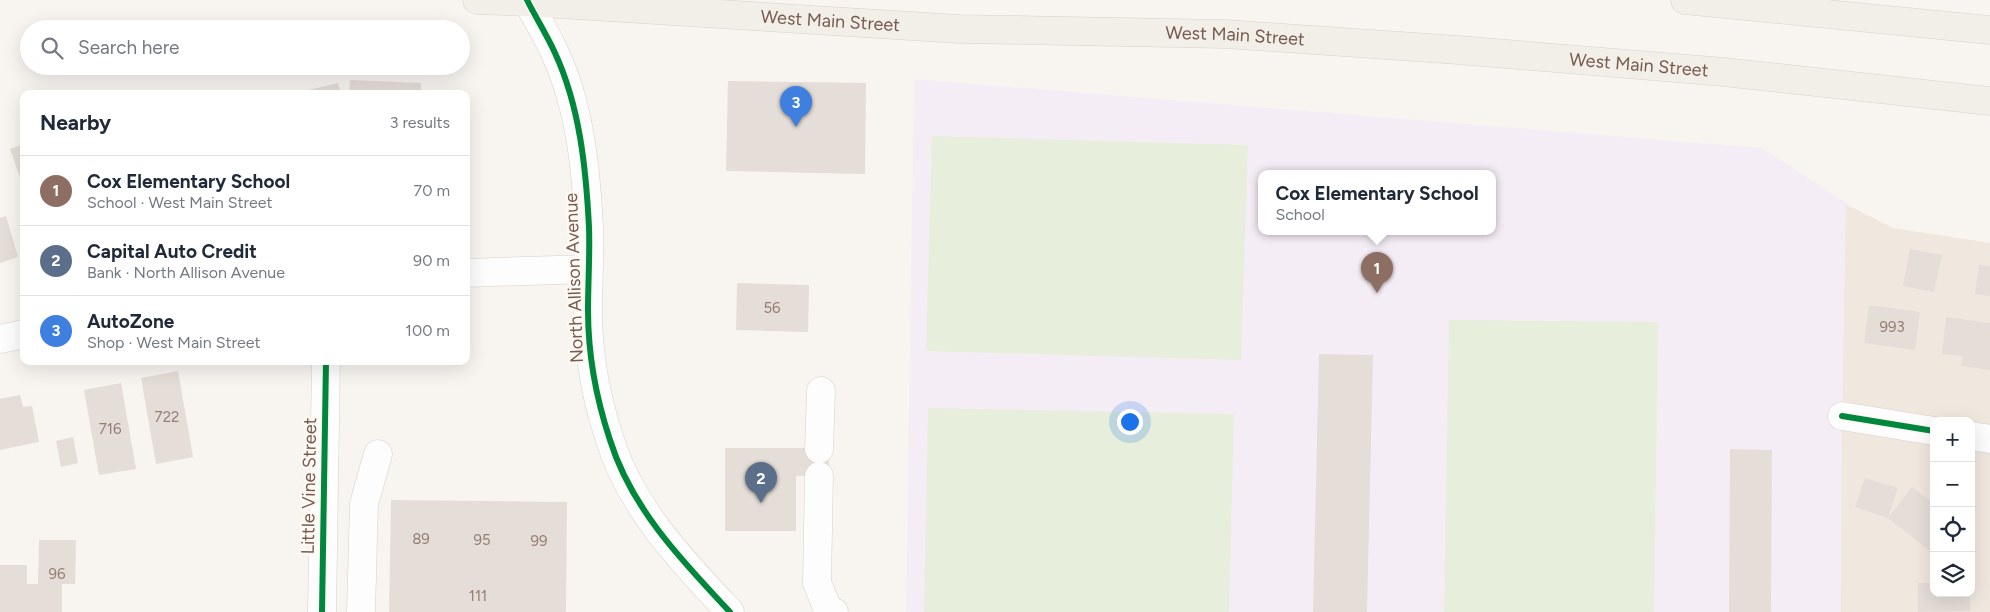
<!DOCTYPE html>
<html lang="en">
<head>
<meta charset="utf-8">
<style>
	body { margin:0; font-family:Figtree,sans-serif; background:#f6f6f7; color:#1f2937 }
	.controls { position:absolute; right:15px; bottom:15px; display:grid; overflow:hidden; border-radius:10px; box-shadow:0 5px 20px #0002 }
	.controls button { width:45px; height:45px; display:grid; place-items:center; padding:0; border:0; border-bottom:1px solid #e0e1e3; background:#fff; color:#1f2937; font:25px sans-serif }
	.you { position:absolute; left:1129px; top:421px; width:18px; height:18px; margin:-12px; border:4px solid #fff; border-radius:50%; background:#1a73e8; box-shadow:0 0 0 8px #1a73e833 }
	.badge { display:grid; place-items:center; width:32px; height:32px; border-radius:50%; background:#0f766e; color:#fff; font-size:16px; font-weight:700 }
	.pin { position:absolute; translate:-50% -41px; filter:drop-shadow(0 1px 2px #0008) }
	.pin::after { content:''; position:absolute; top:26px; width:18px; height:15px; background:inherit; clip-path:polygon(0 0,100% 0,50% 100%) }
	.popup { position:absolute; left:1258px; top:170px; width:238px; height:65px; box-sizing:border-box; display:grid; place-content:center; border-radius:10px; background:#fff; filter:drop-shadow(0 1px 4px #0005); font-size:16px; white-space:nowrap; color:#747a83 }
	.popup b { font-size:19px; color:#1f2937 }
	.popup::after { content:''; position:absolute; left:50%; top:100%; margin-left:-10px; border:10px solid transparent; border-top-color:#fff }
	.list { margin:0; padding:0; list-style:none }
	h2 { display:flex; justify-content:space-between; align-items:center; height:65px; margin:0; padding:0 20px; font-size:21px }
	h2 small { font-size:16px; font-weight:400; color:#747a83 }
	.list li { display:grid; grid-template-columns:32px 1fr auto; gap:15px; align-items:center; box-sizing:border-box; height:70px; padding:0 20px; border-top:1px solid #e0e1e3 }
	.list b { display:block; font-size:19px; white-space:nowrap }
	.list p { margin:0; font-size:16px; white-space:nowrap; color:#747a83 }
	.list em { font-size:16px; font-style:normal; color:#747a83 }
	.icon { flex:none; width:28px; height:28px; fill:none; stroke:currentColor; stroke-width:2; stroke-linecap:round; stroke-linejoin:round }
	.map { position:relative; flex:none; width:1990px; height:612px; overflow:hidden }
	.search { position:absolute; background:#fff; box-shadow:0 5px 20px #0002; left:20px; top:20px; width:450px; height:55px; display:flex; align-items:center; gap:12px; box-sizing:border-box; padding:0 18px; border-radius:28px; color:#747a83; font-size:19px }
	.panel { position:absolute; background:#fff; box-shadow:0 5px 20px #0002; left:20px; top:90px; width:450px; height:275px; border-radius:10px }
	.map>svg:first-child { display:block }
	.residential { fill:#f0e7de; fill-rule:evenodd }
	.education { fill:#f5edf5; fill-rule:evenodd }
	.green { fill:#e7eedb }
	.building { fill:#e5ddd7 }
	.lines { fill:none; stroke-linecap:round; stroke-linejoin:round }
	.minor-casing { stroke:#d6d0ca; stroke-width:29 }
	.major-casing { stroke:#d9d1cc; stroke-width:29 }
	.minor { stroke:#fefdfd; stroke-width:28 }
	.major { stroke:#f2eee8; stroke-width:28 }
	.cycleway-casing { stroke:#fef9f3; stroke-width:9 }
	.cycleway { stroke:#00873e; stroke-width:6 }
	.labels { text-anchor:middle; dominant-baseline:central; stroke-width:5; stroke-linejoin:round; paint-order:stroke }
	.number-label { font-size:15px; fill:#947e73 }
	.street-label { font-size:18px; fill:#775b4f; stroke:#fef9f3 }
</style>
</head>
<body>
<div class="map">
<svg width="1990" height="612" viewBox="0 0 1990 612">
	<rect width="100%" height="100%" fill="#f8f4f0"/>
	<!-- residential -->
	<path class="residential" d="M1845,204L1893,228L1990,243V612H1839ZM1934,421H1971V593H1934Z"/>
	<!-- education -->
	<path class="education" d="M914,79L1762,148L1846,203L1842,416L1841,612H906ZM1262,174H1492V232H1262Z"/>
	<!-- green -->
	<g class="green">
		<path d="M932,136L1248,145L1241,360L926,351Z"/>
		<path d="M1449,320L1658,322L1654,612H1444Z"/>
		<path d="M928,408L1234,414L1229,612H924Z"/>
	</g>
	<!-- building -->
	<g class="building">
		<path d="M350,80L421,83V94H349Z"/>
		<path d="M728,81L866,83L865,174L726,171Z"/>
		<path d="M338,83L341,94H296V93Z"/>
		<path d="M24,144V186H23L10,149Z"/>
		<path d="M6,216L18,257L0,263V218Z"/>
		<path d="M1910,249L1942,255L1934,292L1903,286Z"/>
		<path d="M1979,265L1990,266V296L1975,294Z"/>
		<path d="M737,283L809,285L808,332L736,330Z"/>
		<path d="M1869,305L1920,312L1915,350L1864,343Z"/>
		<path d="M1946,317L1990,323V370L1961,366L1963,356L1942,354Z"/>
		<path d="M1319,354L1373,355L1367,612H1313Z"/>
		<path d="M178,371L193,457L156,464L141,378Z"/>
		<path d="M121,383L136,469L99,475L84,390Z"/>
		<path d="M20,395L23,407L32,406L39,442L0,450V399Z"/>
		<path d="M73,437L78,463L61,467L56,441Z"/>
		<path d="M725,448H829V475L796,476V531H725Z"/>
		<path d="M1730,449L1772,450L1771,612H1729Z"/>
		<path d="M1865,478L1898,488L1888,518L1855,507Z"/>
		<path d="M1912,487L1934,504V554L1888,518Z"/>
		<path d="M391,500L567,502L566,612H389Z"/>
		<path d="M39,540H76L75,584H62V612H0V565H27V584H38Z"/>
		<path d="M1918,583H1934V593H1970V611L1918,612Z"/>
	</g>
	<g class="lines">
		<!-- minor casing -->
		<g class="minor-casing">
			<g id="minor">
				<path d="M527,0C536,18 547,35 555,53C580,107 586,169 589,227C590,255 588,283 588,310C588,355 596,398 610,440C631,508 682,561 730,612"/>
				<path d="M466,273L588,269"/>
				<path d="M0,339L24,334"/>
				<path d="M1842,416L1934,431"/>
				<path d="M1971,436L1990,439"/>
				<path d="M819,449L821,391"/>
				<path d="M819,476L817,583L828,610L834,612"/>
				<path d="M322,612L326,361"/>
				<path d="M361,612L364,504L378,454"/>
			</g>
		</g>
		<!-- major casing -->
		<g class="major-casing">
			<g id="major">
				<path id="s1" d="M477,0L528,2L959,29L1225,34L1458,50L1724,72L1990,101"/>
				<path d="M1685,0L1990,30"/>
			</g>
		</g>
		<!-- minor -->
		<use href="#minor" class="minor"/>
		<!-- major -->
		<use href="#major" class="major"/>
		<!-- cycleway casing -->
		<g class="cycleway-casing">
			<g id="cycleway">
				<path d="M527,0C536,18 547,35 555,53C580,107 586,169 589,227C590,255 588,283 588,310C588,355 596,398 610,440C631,508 682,561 730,612"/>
				<path d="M1842,416L1934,431"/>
				<path d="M322,612L326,361"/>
			</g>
		</g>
		<!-- cycleway -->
		<use href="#cycleway" class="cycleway"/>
	</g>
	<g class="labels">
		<!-- number labels -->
		<g class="number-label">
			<text x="772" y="308">56</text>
			<text x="1892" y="327">993</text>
			<text x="167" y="417">722</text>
			<text x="110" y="429">716</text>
			<text x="421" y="539">89</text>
			<text x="482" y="540">95</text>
			<text x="539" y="541">99</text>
			<text x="57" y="574">96</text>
			<text x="478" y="596">111</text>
		</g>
		<!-- street labels -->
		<g class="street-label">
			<text stroke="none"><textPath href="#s1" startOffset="354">West Main Street</textPath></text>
			<text stroke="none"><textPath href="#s1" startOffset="759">West Main Street</textPath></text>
			<text stroke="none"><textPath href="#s1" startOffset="1164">West Main Street</textPath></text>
			<text transform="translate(574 278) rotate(-92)">North Allison Avenue</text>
			<text transform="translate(309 486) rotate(-89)">Little Vine Street</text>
		</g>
	</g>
</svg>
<div class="controls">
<button>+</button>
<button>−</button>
<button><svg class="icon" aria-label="locate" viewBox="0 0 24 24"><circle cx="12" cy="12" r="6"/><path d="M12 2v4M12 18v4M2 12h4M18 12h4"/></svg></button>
<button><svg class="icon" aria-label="layers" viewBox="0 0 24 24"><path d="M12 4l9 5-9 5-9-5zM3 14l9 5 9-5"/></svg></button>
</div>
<div class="you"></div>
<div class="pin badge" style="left:1377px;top:293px;background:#8d6e63">1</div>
<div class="popup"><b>Cox Elementary School</b>School</div>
<div class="pin badge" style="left:761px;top:503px;background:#5c6f8a">2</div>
<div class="pin badge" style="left:796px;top:127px;background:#3f7fe0">3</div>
<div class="search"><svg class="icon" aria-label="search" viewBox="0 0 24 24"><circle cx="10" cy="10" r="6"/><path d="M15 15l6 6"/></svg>Search here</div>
<section class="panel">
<h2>Nearby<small>3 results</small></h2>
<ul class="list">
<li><span class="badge" style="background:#8d6e63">1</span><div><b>Cox Elementary School</b><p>School · West Main Street</p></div><em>70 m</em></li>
<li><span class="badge" style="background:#5c6f8a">2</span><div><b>Capital Auto Credit</b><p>Bank · North Allison Avenue</p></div><em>90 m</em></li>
<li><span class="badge" style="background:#3f7fe0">3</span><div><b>AutoZone</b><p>Shop · West Main Street</p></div><em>100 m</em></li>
</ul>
</section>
</div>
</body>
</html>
